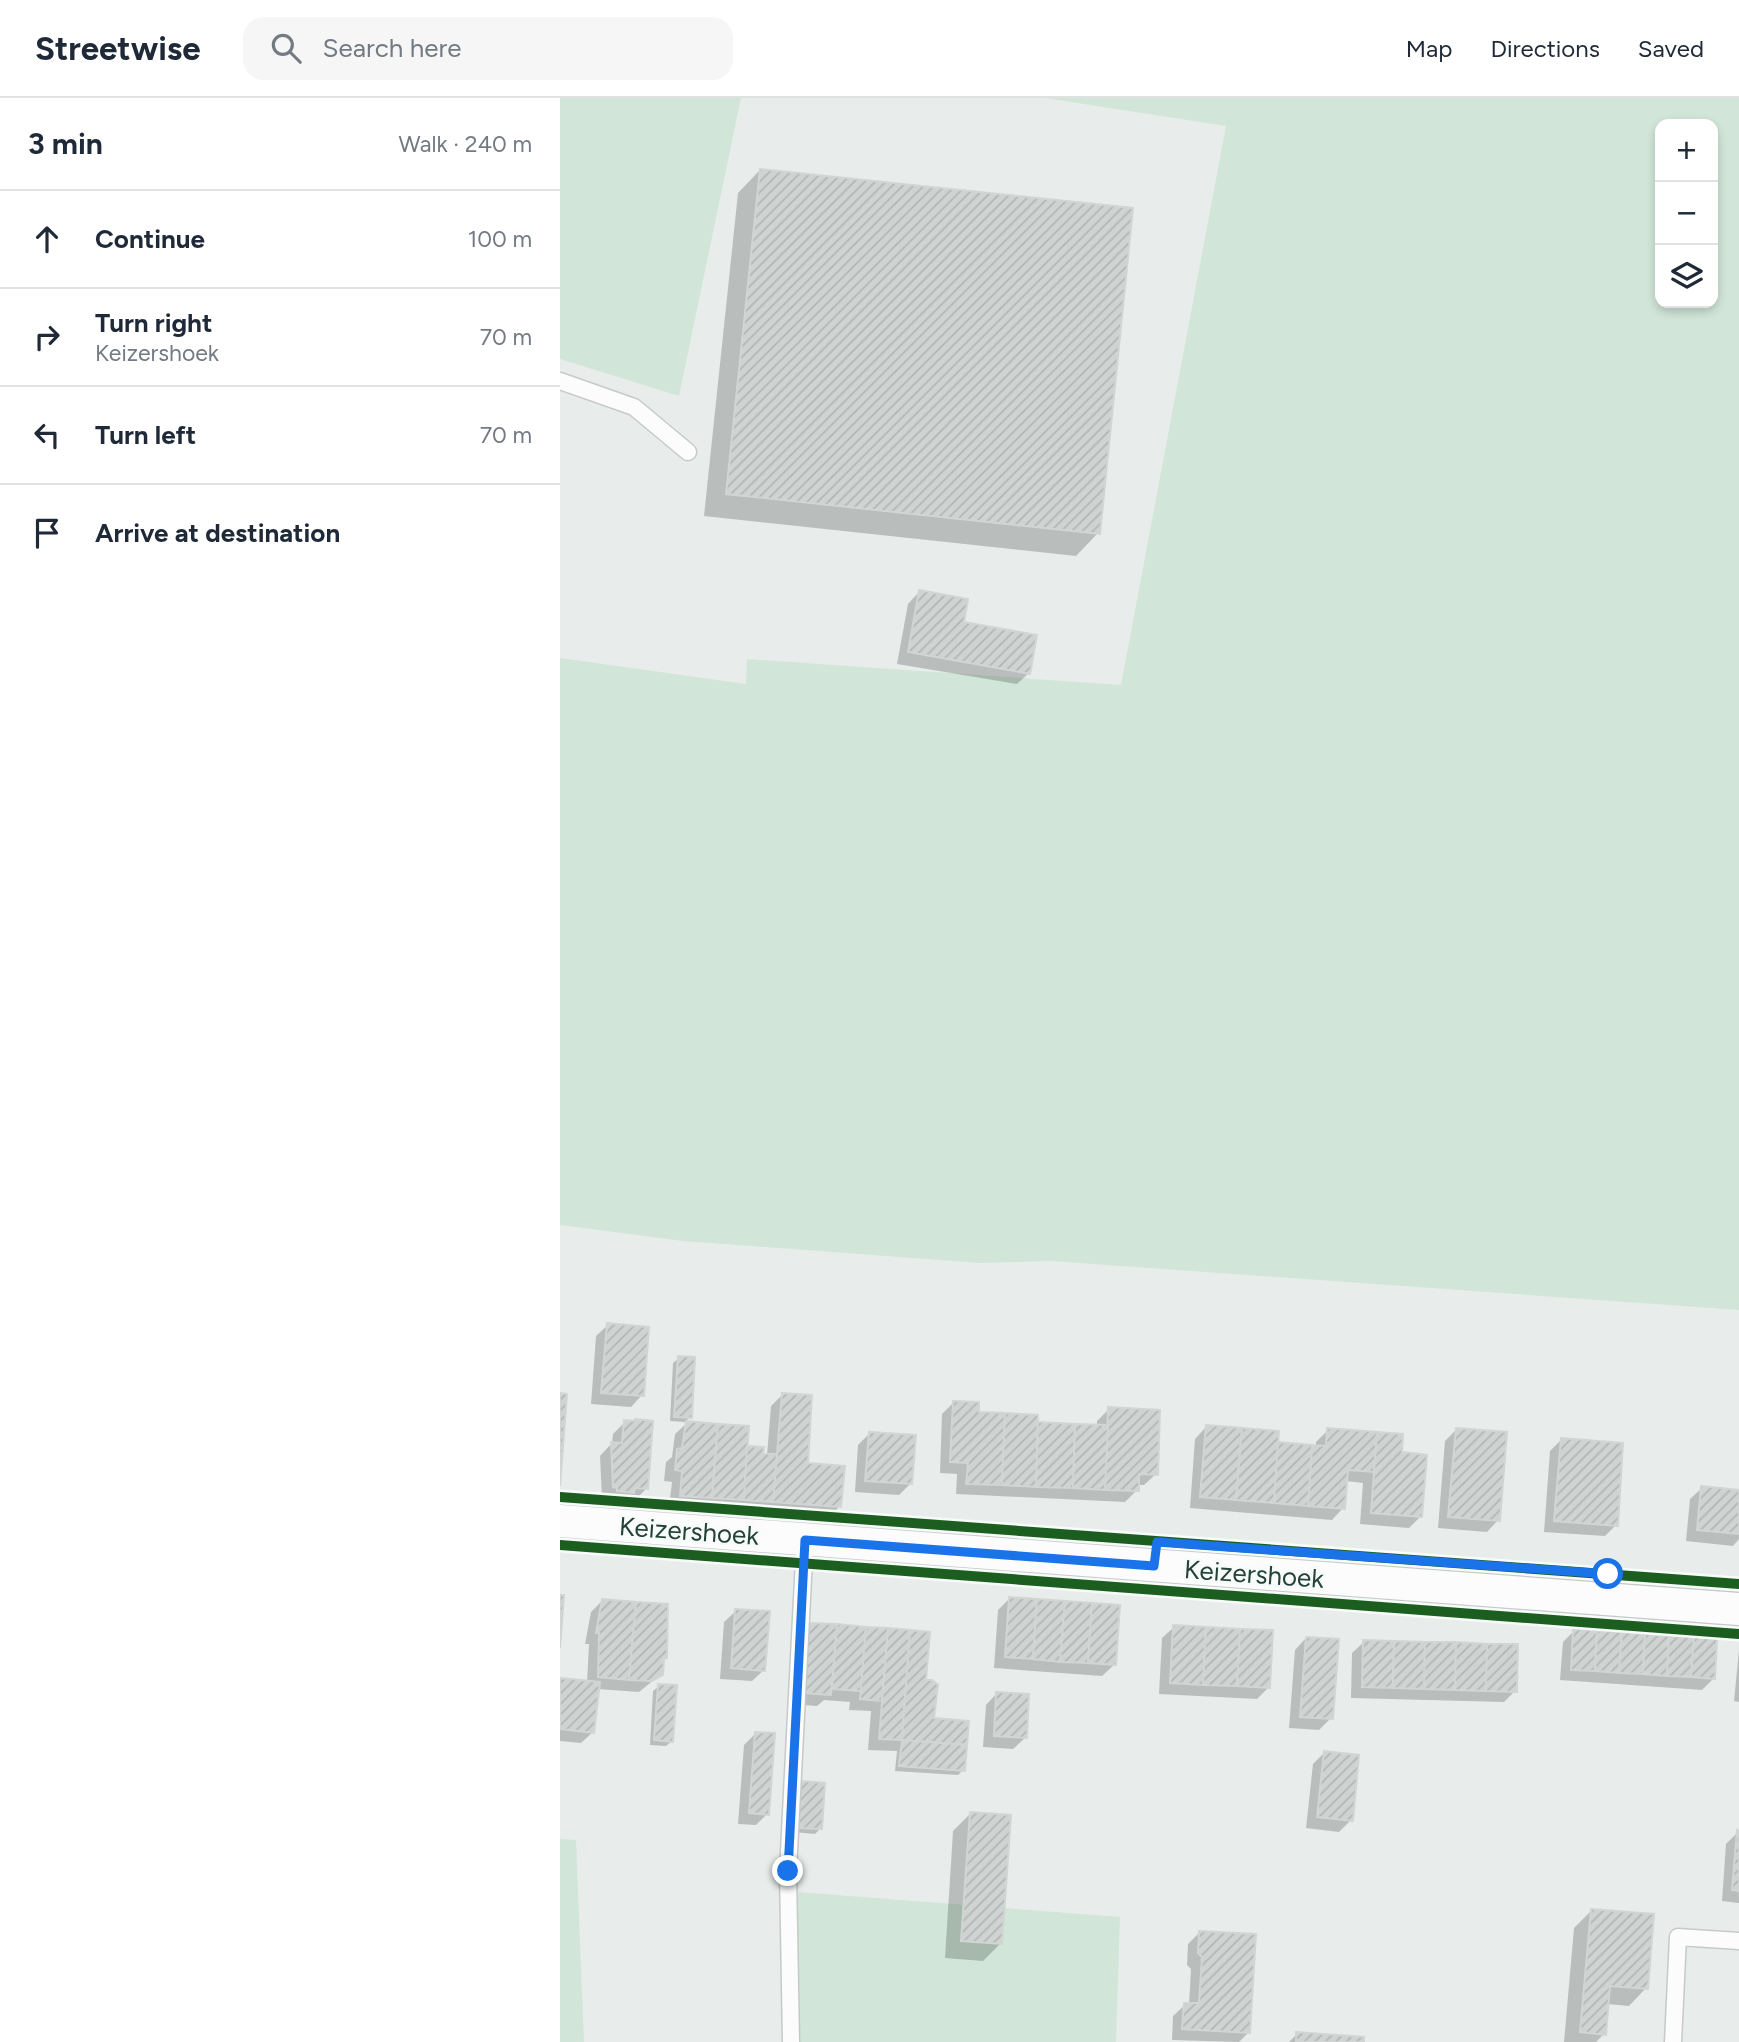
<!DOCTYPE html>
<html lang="en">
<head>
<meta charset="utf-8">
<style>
	body { margin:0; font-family:Figtree,sans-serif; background:#f6f6f7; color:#1f2937 }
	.controls { position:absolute; right:21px; top:21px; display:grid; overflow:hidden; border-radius:14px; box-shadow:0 4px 10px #0003 }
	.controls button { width:63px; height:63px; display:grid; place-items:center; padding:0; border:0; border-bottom:2px solid #e0e1e3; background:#fff; color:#1f2937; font:35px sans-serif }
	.stop { position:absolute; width:21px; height:21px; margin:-16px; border:5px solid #1a73e8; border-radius:50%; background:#fff }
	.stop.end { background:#1a73e8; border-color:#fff; box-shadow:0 2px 7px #0008 }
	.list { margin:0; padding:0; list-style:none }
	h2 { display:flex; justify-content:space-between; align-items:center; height:91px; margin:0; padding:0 28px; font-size:30px }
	h2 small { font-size:23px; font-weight:400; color:#747a83 }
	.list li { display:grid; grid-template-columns:46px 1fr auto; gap:21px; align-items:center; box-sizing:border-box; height:98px; padding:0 28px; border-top:2px solid #e0e1e3 }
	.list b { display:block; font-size:26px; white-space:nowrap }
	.list p { margin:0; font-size:23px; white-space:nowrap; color:#747a83 }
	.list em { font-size:23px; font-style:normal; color:#747a83 }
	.icon { flex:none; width:38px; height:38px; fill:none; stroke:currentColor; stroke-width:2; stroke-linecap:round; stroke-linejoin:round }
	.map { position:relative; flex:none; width:1179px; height:1944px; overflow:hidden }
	header { display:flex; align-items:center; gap:42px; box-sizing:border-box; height:98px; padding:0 35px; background:#fff; border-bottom:2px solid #e0e1e3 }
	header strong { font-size:33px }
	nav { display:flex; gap:38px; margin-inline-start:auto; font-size:24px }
	.search { width:490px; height:63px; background:#f6f6f7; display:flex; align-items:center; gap:18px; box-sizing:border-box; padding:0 24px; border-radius:21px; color:#747a83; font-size:26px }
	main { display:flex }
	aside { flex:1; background:#fff }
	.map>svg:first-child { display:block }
	.grass { fill:#d1e6d8; fill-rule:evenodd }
	.shadow { fill:#0003 }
	.building { fill:url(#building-hatch); stroke:#d1d6d4; stroke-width:2 }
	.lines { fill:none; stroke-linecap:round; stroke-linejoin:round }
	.service-casing { stroke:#c5cac8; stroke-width:19 }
	.minor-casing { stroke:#c5cac8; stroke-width:35 }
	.service { stroke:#fcfcfc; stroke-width:16 }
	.minor { stroke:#fcfcfc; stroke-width:32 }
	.cycleway-casing { stroke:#f7fbf9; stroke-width:15 }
	.cycleway { stroke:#1b5e20; stroke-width:10 }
	.route { stroke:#1a73e8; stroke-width:9 }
	.labels { text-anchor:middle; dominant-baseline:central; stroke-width:6; stroke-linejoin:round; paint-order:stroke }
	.street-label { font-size:26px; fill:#24423a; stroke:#f7fbf9 }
</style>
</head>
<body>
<header>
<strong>Streetwise</strong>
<div class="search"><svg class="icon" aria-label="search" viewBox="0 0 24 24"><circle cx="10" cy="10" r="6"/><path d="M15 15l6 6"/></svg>Search here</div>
<nav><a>Map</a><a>Directions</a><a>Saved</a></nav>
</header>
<main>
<aside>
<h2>3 min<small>Walk · 240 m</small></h2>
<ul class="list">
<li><svg class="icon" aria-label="ahead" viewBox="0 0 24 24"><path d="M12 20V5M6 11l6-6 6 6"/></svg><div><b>Continue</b></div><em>100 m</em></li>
<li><svg class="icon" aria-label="right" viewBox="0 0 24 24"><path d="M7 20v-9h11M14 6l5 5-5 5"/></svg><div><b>Turn right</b><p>Keizershoek</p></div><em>70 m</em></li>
<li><svg class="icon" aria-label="left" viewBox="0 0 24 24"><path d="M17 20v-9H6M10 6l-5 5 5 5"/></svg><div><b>Turn left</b></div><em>70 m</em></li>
<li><svg class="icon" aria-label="arrive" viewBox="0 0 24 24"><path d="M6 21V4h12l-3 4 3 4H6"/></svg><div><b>Arrive at destination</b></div></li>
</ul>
</aside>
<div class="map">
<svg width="1179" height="1944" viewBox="0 0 1179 1944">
	<defs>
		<pattern id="building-hatch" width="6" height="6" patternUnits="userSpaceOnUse" patternTransform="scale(1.75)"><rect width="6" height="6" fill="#cfd4d2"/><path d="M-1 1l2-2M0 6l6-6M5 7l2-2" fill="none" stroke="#b2b7b5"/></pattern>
	</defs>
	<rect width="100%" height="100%" fill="#e8edeb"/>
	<!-- grass -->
	<g class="grass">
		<path d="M0,0H181L119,298L0,261Z"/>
		<path d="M485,0H1179V1212L491,1163L420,1165L123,1143L0,1127V560L186,586L187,561L561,587L666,28ZM1100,26H1153V205H1100Z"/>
		<path d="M0,1741L16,1742L24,1944H0Z"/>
		<path d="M237,1794L560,1819L556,1944H238Z"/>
	</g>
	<!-- shadow -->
	<g class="shadow">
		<path d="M200,72L538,435L516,458L144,418L178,95Z"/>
		<path d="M359,494L402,525L469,575L457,586L337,566L348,506Z"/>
		<path d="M48,1227L82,1297L71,1309L31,1306L36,1238Z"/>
		<path d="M119,1260L130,1319L125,1324L110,1323L113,1265Z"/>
		<path d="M222,1297L246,1366L279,1409L268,1420L109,1409L112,1384L104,1383L106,1364L112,1359L115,1336L127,1325L207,1357L211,1308Z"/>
		<path d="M394,1304L417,1316L476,1326L537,1328V1323L549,1311L596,1376L584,1387H577V1392L565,1404L396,1396L397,1376L380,1375L382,1316Z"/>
		<path d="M65,1324L87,1390L75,1402L66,1401L61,1406L46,1404V1401L42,1400L40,1358L52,1345L53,1336Z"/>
		<path d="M646,1329L717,1346L756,1349V1344L768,1332L841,1338L840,1356L860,1419L849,1430L800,1426L803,1385L786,1383L783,1410L772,1422L630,1410L635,1341Z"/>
		<path d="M896,1332L938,1422L927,1434L878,1430L885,1343Z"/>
		<path d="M310,1335L351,1385L339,1397L295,1394L298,1347Z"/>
		<path d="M1001,1342L1056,1427L1045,1438L984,1434L990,1353Z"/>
		<path d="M1142,1390L1179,1394V1441L1173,1448L1126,1443L1130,1401Z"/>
		<path d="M449,1501L554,1567L542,1578L434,1570L438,1512Z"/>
		<path d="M42,1503L101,1576L79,1594L37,1591L33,1634L21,1645L0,1643V1582L27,1585L29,1546H25L31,1514Z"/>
		<path d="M176,1513L204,1572L192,1583L160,1581L164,1524Z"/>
		<path d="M248,1527L368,1535L364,1584L372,1622L403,1672L398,1677L335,1673L337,1653L308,1652L311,1613L289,1612L290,1604L264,1602L257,1608L231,1606Z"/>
		<path d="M614,1529L709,1589L697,1601L599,1596L602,1540Z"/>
		<path d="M1014,1533L1153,1581L1142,1592L1000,1582L1003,1544Z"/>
		<path d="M746,1540L771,1620L759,1632L729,1630L735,1552Z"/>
		<path d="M804,1544L955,1593L944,1604L791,1600L792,1555Z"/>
		<path d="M1179,1552V1604L1174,1603Z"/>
		<path d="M99,1588L112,1643L106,1648L90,1647L93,1593Z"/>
		<path d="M437,1595L465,1640L453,1651L423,1649L426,1607Z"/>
		<path d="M195,1636L207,1716L196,1727L178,1726L184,1647Z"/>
		<path d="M764,1655L791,1722L779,1734L746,1730L753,1666Z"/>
		<path d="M241,1685L261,1730L255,1736L233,1734L236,1690Z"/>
		<path d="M410,1716L440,1846L423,1863L385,1860L393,1733Z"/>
		<path d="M1178,1734L1179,1805L1162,1803L1166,1746Z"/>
		<path d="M1031,1813L1086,1890L1069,1908L1047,1906L1044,1936L1036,1944H1004L1014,1830Z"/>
		<path d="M640,1834L688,1935L679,1944L612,1942L613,1918L625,1907H629L631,1871L627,1867L628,1846Z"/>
		<path d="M737,1936L802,1944H729Z"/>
	</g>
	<!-- building -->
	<g class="building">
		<path d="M200,71L573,110L540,436L166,396Z"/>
		<path d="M359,492L408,501L404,524L477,537L470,576L348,554Z"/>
		<path d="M47,1225L89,1229L84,1298L41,1295Z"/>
		<path d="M118,1258L135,1259L132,1320L114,1319Z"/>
		<path d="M0,1295L7,1296L0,1388Z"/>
		<path d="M222,1295L252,1297L248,1365L285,1368L281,1409L213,1404Z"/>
		<path d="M393,1303L419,1304V1314L445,1315L442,1387L406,1386L408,1365L390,1364Z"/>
		<path d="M548,1309L600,1312L598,1377L579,1376V1393L545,1392Z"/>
		<path d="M445,1315L478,1317L476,1389L442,1387Z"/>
		<path d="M75,1321L93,1323L88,1391L75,1390L74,1395L57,1393V1390L53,1389L51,1344L62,1345L64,1322L75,1323Z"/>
		<path d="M126,1323L158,1326L152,1400L120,1398L122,1373L115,1372L117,1351L122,1350Z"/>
		<path d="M478,1324L515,1326L513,1390L476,1389Z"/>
		<path d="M158,1326L189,1328L184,1402L152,1400Z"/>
		<path d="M515,1326L548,1327L545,1392L513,1390Z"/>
		<path d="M646,1327L682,1330L676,1402L640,1399Z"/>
		<path d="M682,1330L719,1333L714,1405L676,1402Z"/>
		<path d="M767,1330L817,1334L814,1374L788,1372L785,1411L748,1408L752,1347L766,1348Z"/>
		<path d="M896,1330L947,1334L940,1423L888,1419Z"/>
		<path d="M309,1334L356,1337L352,1386L305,1383Z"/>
		<path d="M817,1334L843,1336L842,1354L867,1357L862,1419L811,1415Z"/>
		<path d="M1001,1340L1063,1345L1058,1428L994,1423Z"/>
		<path d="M718,1344L752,1347L748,1408L714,1405Z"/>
		<path d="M187,1348L204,1349L203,1356H217L213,1404L184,1402Z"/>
		<path d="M1141,1388L1179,1392V1436L1137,1432Z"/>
		<path d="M0,1497H4L0,1550Z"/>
		<path d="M449,1499L477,1501L473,1561L445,1559Z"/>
		<path d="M42,1501L76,1504L69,1582L38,1579L39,1535H36Z"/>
		<path d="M477,1501L505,1503L500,1564L473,1561Z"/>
		<path d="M505,1503L532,1505L528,1565L500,1564Z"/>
		<path d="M76,1504L108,1506L107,1560H104L103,1577L92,1583L69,1582Z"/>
		<path d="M532,1505L560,1507L556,1567L528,1565Z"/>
		<path d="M175,1511L210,1513L205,1573L171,1570Z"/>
		<path d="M247,1525L277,1526L271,1597L242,1595Z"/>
		<path d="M277,1526L306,1529L301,1593L272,1591Z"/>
		<path d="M613,1527L646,1529L643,1587L610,1585Z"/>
		<path d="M306,1529L328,1530L322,1603L300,1601Z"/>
		<path d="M646,1529L680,1531L677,1588L643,1587Z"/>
		<path d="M328,1530L350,1532L342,1642L319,1641Z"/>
		<path d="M680,1531L713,1532L710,1590L677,1588Z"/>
		<path d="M1013,1531L1037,1533L1035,1573L1011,1572Z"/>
		<path d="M350,1532L370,1534L366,1582H372L378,1587L374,1620L409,1623L407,1647L342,1642Z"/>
		<path d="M1037,1533L1062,1534L1059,1575L1035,1573Z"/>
		<path d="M1062,1534L1085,1536L1083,1576L1059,1575Z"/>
		<path d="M1085,1536L1109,1538L1107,1578L1083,1576Z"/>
		<path d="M1109,1538L1134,1539L1131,1579L1107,1578Z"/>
		<path d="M746,1539L779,1541L773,1621L740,1619Z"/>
		<path d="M1134,1539L1157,1541L1155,1581L1131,1579Z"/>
		<path d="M803,1542L834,1543L833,1590L802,1589Z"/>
		<path d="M834,1543L865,1544L864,1591L833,1590Z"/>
		<path d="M865,1544H896L895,1592L864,1591Z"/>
		<path d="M896,1544L927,1546L926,1593L895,1592Z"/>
		<path d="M927,1546H958L957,1594L926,1593Z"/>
		<path d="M0,1580L40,1584L34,1635L0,1631Z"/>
		<path d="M98,1586L117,1587L113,1644L94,1642Z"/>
		<path d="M436,1594L469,1596L467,1640L434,1638Z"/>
		<path d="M195,1634L215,1635L209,1717L189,1715Z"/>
		<path d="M342,1642L407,1647L405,1673L339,1668Z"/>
		<path d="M764,1653L799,1657L793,1723L757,1719Z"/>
		<path d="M241,1683L265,1685L262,1731L238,1730Z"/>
		<path d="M410,1714L451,1717L442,1846L401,1843Z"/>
		<path d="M1177,1732L1179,1733V1793L1172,1792Z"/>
		<path d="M1031,1811L1094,1816L1088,1891L1050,1888L1046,1937L1020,1934Z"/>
		<path d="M639,1833L696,1836L690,1935L622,1931L624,1905H639L642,1859L638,1855Z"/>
		<path d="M736,1934L804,1939V1944H736Z"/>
	</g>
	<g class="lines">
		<!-- service casing -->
		<g class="service-casing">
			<g id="service">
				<path d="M0,283L74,309L128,354"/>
				<path d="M231,1944L228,1773L245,1442"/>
				<path d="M1113,1944L1118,1839L1179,1843"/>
			</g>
		</g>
		<!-- minor casing -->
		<g class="minor-casing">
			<path id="minor" d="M0,1423L1179,1511"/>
		</g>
		<!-- service -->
		<use href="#service" class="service"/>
		<!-- minor -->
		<use href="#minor" class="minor"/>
		<!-- cycleway casing -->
		<g class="cycleway-casing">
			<g id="cycleway">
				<path d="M0,1399L1179,1486"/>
				<path d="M0,1447L1179,1536"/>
			</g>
		</g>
		<!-- cycleway -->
		<use href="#cycleway" class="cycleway"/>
	</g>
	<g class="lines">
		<!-- route -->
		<path class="route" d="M228,1773L245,1442L594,1468L597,1444L1048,1476"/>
	</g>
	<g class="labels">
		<!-- street labels -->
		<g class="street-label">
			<text transform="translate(129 1433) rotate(4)">Keizershoek</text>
			<text transform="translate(694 1476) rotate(4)">Keizershoek</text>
		</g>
	</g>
</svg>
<div class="controls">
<button>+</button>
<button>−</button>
<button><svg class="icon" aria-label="layers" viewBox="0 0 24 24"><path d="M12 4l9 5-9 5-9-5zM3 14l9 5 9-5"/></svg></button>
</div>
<div class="stop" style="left:1048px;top:1476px"></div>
<div class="stop end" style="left:228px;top:1773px"></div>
</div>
</main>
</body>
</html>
